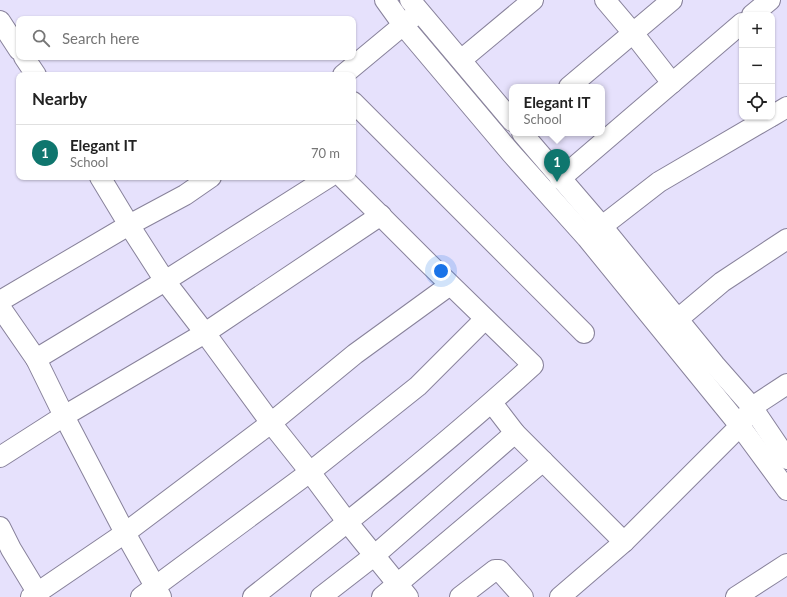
<!DOCTYPE html>
<html lang="en">
<head>
<meta charset="utf-8">
<style>
	body { margin:0; font-family:Lato,sans-serif; background:#f2f2f2; color:#222 }
	.controls { position:absolute; right:12px; top:12px; display:grid; overflow:hidden; border-radius:8px; box-shadow:0 1px 3px #0004 }
	.controls button { width:36px; height:36px; display:grid; place-items:center; padding:0; border:0; border-bottom:1px solid #e0e0e0; background:#fff; color:#222; font:20px sans-serif }
	.you { position:absolute; left:441px; top:271px; width:14px; height:14px; margin:-10px; border:3px solid #fff; border-radius:50%; background:#1a73e8; box-shadow:0 0 0 6px #1a73e833 }
	.badge { display:grid; place-items:center; width:26px; height:26px; border-radius:50%; background:#0f766e; color:#fff; font-size:13px; font-weight:700 }
	.pin { position:absolute; translate:-50% -33px; filter:drop-shadow(0 1px 2px #0008) }
	.pin::after { content:''; position:absolute; top:21px; width:14px; height:12px; background:inherit; clip-path:polygon(0 0,100% 0,50% 100%) }
	.popup { position:absolute; left:509px; top:84px; width:96px; height:52px; box-sizing:border-box; display:grid; place-content:center; border-radius:8px; background:#fff; filter:drop-shadow(0 1px 3px #0005); font-size:13px; white-space:nowrap; color:#767676 }
	.popup b { font-size:15px; color:#222 }
	.popup::after { content:''; position:absolute; left:50%; top:100%; margin-left:-8px; border:8px solid transparent; border-top-color:#fff }
	.list { margin:0; padding:0; list-style:none }
	h2 { display:flex; justify-content:space-between; align-items:center; height:52px; margin:0; padding:0 16px; font-size:17px }
	h2 small { font-size:13px; font-weight:400; color:#767676 }
	.list li { display:grid; grid-template-columns:26px 1fr auto; gap:12px; align-items:center; box-sizing:border-box; height:56px; padding:0 16px; border-top:1px solid #e0e0e0 }
	.list b { display:block; font-size:15px; white-space:nowrap }
	.list p { margin:0; font-size:13px; white-space:nowrap; color:#767676 }
	.list em { font-size:13px; font-style:normal; color:#767676 }
	.icon { flex:none; width:22px; height:22px; fill:none; stroke:currentColor; stroke-width:2; stroke-linecap:round; stroke-linejoin:round }
	.map { position:relative; flex:none; width:787px; height:597px; overflow:hidden }
	.search { position:absolute; background:#fff; box-shadow:0 1px 3px #0004; left:16px; top:16px; width:340px; height:44px; display:flex; align-items:center; gap:10px; box-sizing:border-box; padding:0 14px; border-radius:8px; color:#767676; font-size:15px }
	.panel { position:absolute; background:#fff; box-shadow:0 1px 3px #0004; left:16px; top:72px; width:340px; height:108px; border-radius:8px }
	.map>svg:first-child { display:block }
	.lines { fill:none; stroke-linecap:round; stroke-linejoin:round }
	.minor-casing { stroke:#88829b; stroke-width:22 }
	.minor { stroke:#fff; stroke-width:20 }
</style>
</head>
<body>
<div class="map">
<svg width="787" height="597" viewBox="0 0 787 597">
	<rect width="100%" height="100%" fill="#e6e1fc"/>
	<g class="lines">
		<!-- minor casing -->
		<g class="minor-casing">
			<g id="minor">
				<path d="M385,0L403,25L511,153L587,238L740,426L787,490"/>
				<path d="M410,0L512,121"/>
				<path d="M605,0L633,33L672,83"/>
				<path d="M752,15L770,0"/>
				<path d="M0,21L19,50"/>
				<path d="M24,57L36,75"/>
				<path d="M461,60L533,0"/>
				<path d="M343,75L414,16"/>
				<path d="M569,87L672,0"/>
				<path d="M353,102L584,333"/>
				<path d="M772,116L787,107"/>
				<path d="M522,133L601,225L715,365L752,407L787,459"/>
				<path d="M100,177L129,225L165,281L205,333L271,423L310,472L348,523L408,597"/>
				<path d="M560,179L742,23"/>
				<path d="M592,234L659,182L770,117"/>
				<path d="M0,301L129,225L185,195L211,177"/>
				<path d="M0,307L36,359L64,416L125,533L161,597"/>
				<path d="M678,319L722,282L787,239"/>
				<path d="M36,359L165,281L329,177"/>
				<path d="M492,403L515,433L624,542"/>
				<path d="M0,457L64,416L205,333L381,215"/>
				<path d="M0,527L11,549L37,592"/>
				<path d="M31,597L125,533L271,423L355,354L450,285"/>
				<path d="M141,597L310,472L418,386L485,319"/>
				<path d="M253,597C348,522 443,447 533,365L423,258L342,177"/>
				<path d="M321,597L375,555L515,433"/>
				<path d="M382,597L543,461"/>
				<path d="M460,597L495,570H499L523,597"/>
				<path d="M560,597L624,542L740,426L752,407L787,384"/>
				<path d="M736,597L787,564"/>
			</g>
		</g>
		<!-- minor -->
		<use href="#minor" class="minor"/>
	</g>
</svg>
<div class="controls">
<button>+</button>
<button>−</button>
<button><svg class="icon" aria-label="locate" viewBox="0 0 24 24"><circle cx="12" cy="12" r="6"/><path d="M12 2v4M12 18v4M2 12h4M18 12h4"/></svg></button>
</div>
<div class="you"></div>
<div class="pin badge" style="left:557px;top:182px">1</div>
<div class="popup"><b>Elegant IT</b>School</div>
<div class="search"><svg class="icon" aria-label="search" viewBox="0 0 24 24"><circle cx="10" cy="10" r="6"/><path d="M15 15l6 6"/></svg>Search here</div>
<section class="panel">
<h2>Nearby<small></small></h2>
<ul class="list">
<li><span class="badge">1</span><div><b>Elegant IT</b><p>School</p></div><em>70 m</em></li>
</ul>
</section>
</div>
</body>
</html>
